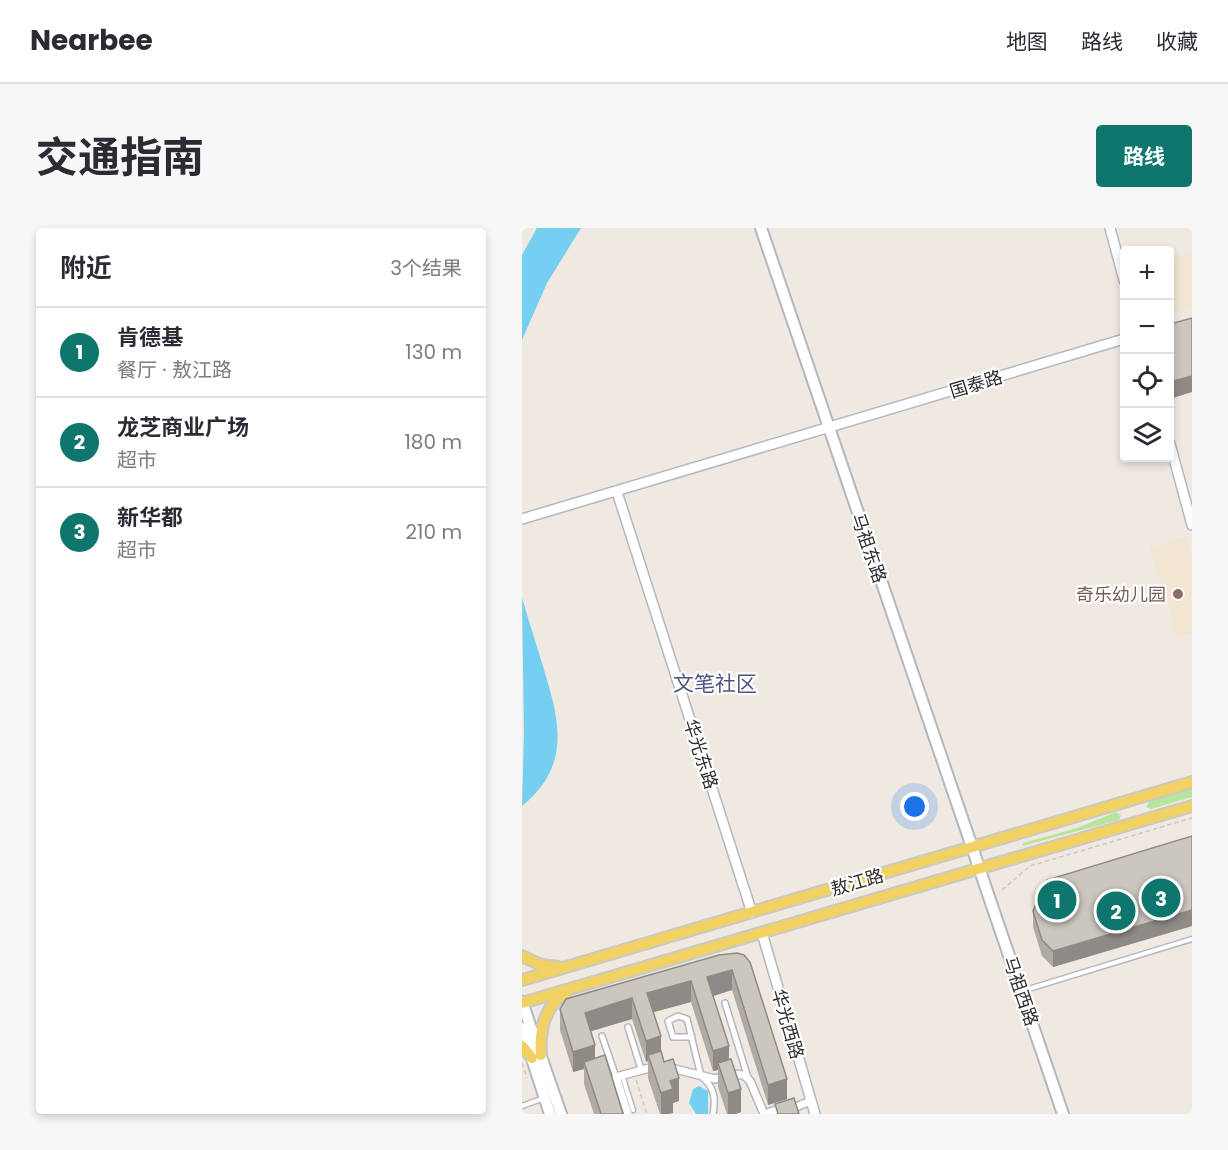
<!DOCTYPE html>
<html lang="zh">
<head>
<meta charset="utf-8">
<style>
	body { margin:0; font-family:Poppins,"Noto Sans SC",sans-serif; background:#f7f7f7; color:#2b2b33 }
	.controls { position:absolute; right:18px; top:18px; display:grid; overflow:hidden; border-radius:6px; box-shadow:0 3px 9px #0003 }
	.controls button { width:54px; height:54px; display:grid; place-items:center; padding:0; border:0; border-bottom:2px solid #e1e1e2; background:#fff; color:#2b2b33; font:30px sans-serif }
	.you { position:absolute; left:393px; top:579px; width:21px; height:21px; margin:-15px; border:4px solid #fff; border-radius:50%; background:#1a73e8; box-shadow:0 0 0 9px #1a73e833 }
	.badge { display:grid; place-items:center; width:39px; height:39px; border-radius:50%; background:#0f766e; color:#fff; font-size:20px; font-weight:700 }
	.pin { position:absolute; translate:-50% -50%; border:3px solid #fff; box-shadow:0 2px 6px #0006 }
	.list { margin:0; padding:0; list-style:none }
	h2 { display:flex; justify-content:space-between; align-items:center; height:78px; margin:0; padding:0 24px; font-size:26px }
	h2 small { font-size:20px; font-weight:400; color:#7c7c81 }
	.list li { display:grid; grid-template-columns:39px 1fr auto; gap:18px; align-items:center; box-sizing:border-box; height:90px; padding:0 24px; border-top:2px solid #e1e1e2 }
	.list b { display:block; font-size:22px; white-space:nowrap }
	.list p { margin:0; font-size:20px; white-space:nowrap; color:#7c7c81 }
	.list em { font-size:20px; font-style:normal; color:#7c7c81 }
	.icon { flex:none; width:33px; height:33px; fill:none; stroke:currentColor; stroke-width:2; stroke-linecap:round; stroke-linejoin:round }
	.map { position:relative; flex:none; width:670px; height:886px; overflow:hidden; border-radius:6px }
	header { display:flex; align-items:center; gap:36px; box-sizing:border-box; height:84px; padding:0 30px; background:#fff; border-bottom:2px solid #e1e1e2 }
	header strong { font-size:28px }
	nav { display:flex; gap:33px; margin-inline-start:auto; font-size:21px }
	.intro { display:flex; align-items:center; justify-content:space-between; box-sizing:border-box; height:144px; padding:0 36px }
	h1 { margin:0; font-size:42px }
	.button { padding:15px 27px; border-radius:6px; background:#0f766e; color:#fff; font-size:21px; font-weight:700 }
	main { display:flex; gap:36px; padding:0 36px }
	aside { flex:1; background:#fff; border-radius:6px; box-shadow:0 3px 9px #0003 }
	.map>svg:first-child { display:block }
	.education { fill:#f0e6d1 }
	.green { fill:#b6e59e }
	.water { fill:#75cff0 }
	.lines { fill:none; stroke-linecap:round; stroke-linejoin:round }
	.service-casing { stroke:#b4b7c1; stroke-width:7 }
	.pedestrian-casing { stroke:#b4b7c1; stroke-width:8 }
	.minor-casing { stroke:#b4b7c1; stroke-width:10 }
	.tertiary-casing { stroke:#b4b7c1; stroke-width:12 }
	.secondary-casing { stroke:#b4b7c1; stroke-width:14 }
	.primary-casing { stroke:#c9c9c9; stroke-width:14 }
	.path { stroke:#c9c9c9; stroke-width:1.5; stroke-dasharray:4.5 3; stroke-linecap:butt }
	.service { stroke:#fff; stroke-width:4 }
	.pedestrian { stroke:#fff; stroke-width:5 }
	.minor { stroke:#fff; stroke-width:7 }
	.tertiary { stroke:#fff; stroke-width:9 }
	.secondary { stroke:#fff; stroke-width:10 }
	.primary { stroke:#f2d163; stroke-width:10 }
	.wall { fill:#afaba4 }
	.shaded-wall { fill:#8e8b86 }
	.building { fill:#cbc7bf; stroke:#8e8b86; stroke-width:1.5 }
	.education-dot { fill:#8d6e63; stroke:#fff; stroke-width:2 }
	.labels { text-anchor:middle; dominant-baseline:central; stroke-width:4.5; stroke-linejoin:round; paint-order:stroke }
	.street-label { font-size:18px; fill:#2e2e2e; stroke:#fff }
	.education-label { font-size:18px; fill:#785e54; stroke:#fff; text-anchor:end }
	.quarter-label { font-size:21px; fill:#4d5680; stroke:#fff }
</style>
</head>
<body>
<header>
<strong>Nearbee</strong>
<nav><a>地图</a><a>路线</a><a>收藏</a></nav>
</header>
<div class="intro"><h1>交通指南</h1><a class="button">路线</a></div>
<main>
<aside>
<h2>附近<small>3个结果</small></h2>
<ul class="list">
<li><span class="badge">1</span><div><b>肯德基</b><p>餐厅 · 敖江路</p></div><em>130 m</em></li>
<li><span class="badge">2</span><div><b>龙芝商业广场</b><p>超市</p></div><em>180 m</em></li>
<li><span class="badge">3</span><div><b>新华都</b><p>超市</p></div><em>210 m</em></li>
</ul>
</aside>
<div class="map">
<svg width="670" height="886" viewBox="0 0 670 886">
	<rect width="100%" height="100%" fill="#efe9e1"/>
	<!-- education -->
	<g class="education">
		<path d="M670,24V80L648,86V31Z"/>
		<path d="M665,308L670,326V405L655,410L628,319Z"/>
	</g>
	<!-- green -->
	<g class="green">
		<path d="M670,560V569L629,581L624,579L628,572Z"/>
		<path d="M594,584L599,587L597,592L500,618L501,615L555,600Z"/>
	</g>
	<!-- water -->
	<g class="water">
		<path d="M15,0H59L25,55L0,112V27Z"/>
		<path d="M0,370C7,394 15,418 22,442C38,494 49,538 0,578L2,505Z"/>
		<path d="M177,858L186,863V886H174L167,875L171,861Z"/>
	</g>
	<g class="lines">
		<!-- service casing -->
		<g class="service-casing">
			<g id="service">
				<path d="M500,763L670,711"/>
				<path d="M100,847L111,882"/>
				<path d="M0,878L22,870"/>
			</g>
		</g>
		<!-- pedestrian casing -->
		<g class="pedestrian-casing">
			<g id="pedestrian">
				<path d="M203,775L226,850"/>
				<path d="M106,799L119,841"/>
				<path d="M80,808L94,849"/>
				<path d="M170,809H151L146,793L156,788L165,791L179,848"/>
				<path d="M180,849C192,859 194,870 191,886"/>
			</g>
		</g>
		<!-- minor casing -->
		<g class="minor-casing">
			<g id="minor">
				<path d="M145,839L193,851L208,846L222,847L228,853L242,886"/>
				<path d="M106,886L94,849L135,838"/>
				<path d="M242,886L260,880L266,882L289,873"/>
			</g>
		</g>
		<!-- tertiary casing -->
		<g class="tertiary-casing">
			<g id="tertiary">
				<path d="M588,0L602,52"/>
				<path d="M648,216L670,297"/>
				<path d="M95,264L230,685"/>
				<path d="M0,291L602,111"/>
				<path d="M240,705L293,886"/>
			</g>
		</g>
		<!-- secondary casing -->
		<g class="secondary-casing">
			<g id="secondary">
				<path d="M239,0L541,886"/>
				<path d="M0,774L39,886"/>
				<path d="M0,800L28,886"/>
			</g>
		</g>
		<!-- primary casing -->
		<g class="primary-casing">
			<g id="primary">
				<path d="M0,728L19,737L37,739"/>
				<path d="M0,752L670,554"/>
				<path d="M0,775L670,578"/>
				<path d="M0,818L10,830"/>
				<path d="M19,827C17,802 22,779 44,764"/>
			</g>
		</g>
		<!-- path -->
		<g class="path">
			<path d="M480,662L508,638L670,590"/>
			<path d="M0,835L5,850"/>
			<path d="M114,852L125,886"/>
		</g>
		<!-- service -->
		<use href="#service" class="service"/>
		<!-- pedestrian -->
		<use href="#pedestrian" class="pedestrian"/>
		<!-- minor -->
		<use href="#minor" class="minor"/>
		<!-- tertiary -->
		<use href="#tertiary" class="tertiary"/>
		<!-- secondary -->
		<use href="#secondary" class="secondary"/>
		<!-- primary -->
		<use href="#primary" class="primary"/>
	</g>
	<!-- wall -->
	<g class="wall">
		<path d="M670,608V698L531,739L520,728L511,699V683Z"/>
		<path d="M215,725L265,871L246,877L210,762L191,768L219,884L214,886H205L196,859V842L191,843L169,774L131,784L139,824L157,873L151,875V885L146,886H138L126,850V833L124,834L110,791L69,803L73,831L101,886H72L62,856V841L51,844L38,802V781Z"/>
	</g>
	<!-- shaded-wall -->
	<g class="shaded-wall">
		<path d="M670,148V164L648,171V154Z"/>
		<path d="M670,682V698L531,739V723Z"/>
		<path d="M210,742V762L185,770V749Z"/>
		<path d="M169,753V774L125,786V765Z"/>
		<path d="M110,770V791L63,805V785Z"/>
		<path d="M139,808V829L126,827V833L124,834V813Z"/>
		<path d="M73,817V838L62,834V841L51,844V824Z"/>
		<path d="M207,818V838L196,835V842L191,843V823Z"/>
		<path d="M157,850V873L151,875V885L146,886H139V865L148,853Z"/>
		<path d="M265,851V871L246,877V857Z"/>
		<path d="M219,861V884L214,886H206V865Z"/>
	</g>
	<!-- building -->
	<g class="building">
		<path d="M670,90V148L648,154V96Z"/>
		<path d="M670,608V682L531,723L520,712L511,683L525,652Z"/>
		<path d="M215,725L222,727L228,734L265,851L246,857L210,742L185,749L207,818L191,823L169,753L125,765L139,808L124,813L110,770L63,785L73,817L51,824L38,781L44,771L197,727Z"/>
		<path d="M139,823L142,834L151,831L157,850L148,853L151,861L139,865L126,827Z"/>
		<path d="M83,827L101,886H79L62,834Z"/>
		<path d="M209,831L219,861L206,865L196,835Z"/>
		<path d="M272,870L277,886H256L253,876Z"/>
	</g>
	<!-- markers -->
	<circle class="education-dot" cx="656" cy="366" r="6"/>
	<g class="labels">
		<!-- street labels -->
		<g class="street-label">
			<text transform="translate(454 156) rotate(-17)">国泰路</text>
			<text transform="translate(347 320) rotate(71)">马祖东路</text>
			<text transform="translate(179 526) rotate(72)">华光东路</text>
			<text transform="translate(335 654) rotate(-16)">敖江路</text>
			<text transform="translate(499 763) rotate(71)">马祖西路</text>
			<text transform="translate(266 796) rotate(74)">华光西路</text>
		</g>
		<!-- education labels -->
		<g class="education-label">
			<text x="644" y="366">奇乐幼儿园</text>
		</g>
		<!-- quarter labels -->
		<g class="quarter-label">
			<text x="193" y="455">文笔社区</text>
		</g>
	</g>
</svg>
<div class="controls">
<button>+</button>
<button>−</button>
<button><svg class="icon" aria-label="locate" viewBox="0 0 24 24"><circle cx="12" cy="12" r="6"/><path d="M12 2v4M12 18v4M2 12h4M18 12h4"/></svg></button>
<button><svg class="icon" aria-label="layers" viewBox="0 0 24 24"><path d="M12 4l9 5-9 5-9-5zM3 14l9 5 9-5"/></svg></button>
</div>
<div class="you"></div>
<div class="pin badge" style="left:535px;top:672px">1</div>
<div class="pin badge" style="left:594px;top:683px">2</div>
<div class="pin badge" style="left:639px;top:670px">3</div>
</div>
</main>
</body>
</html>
